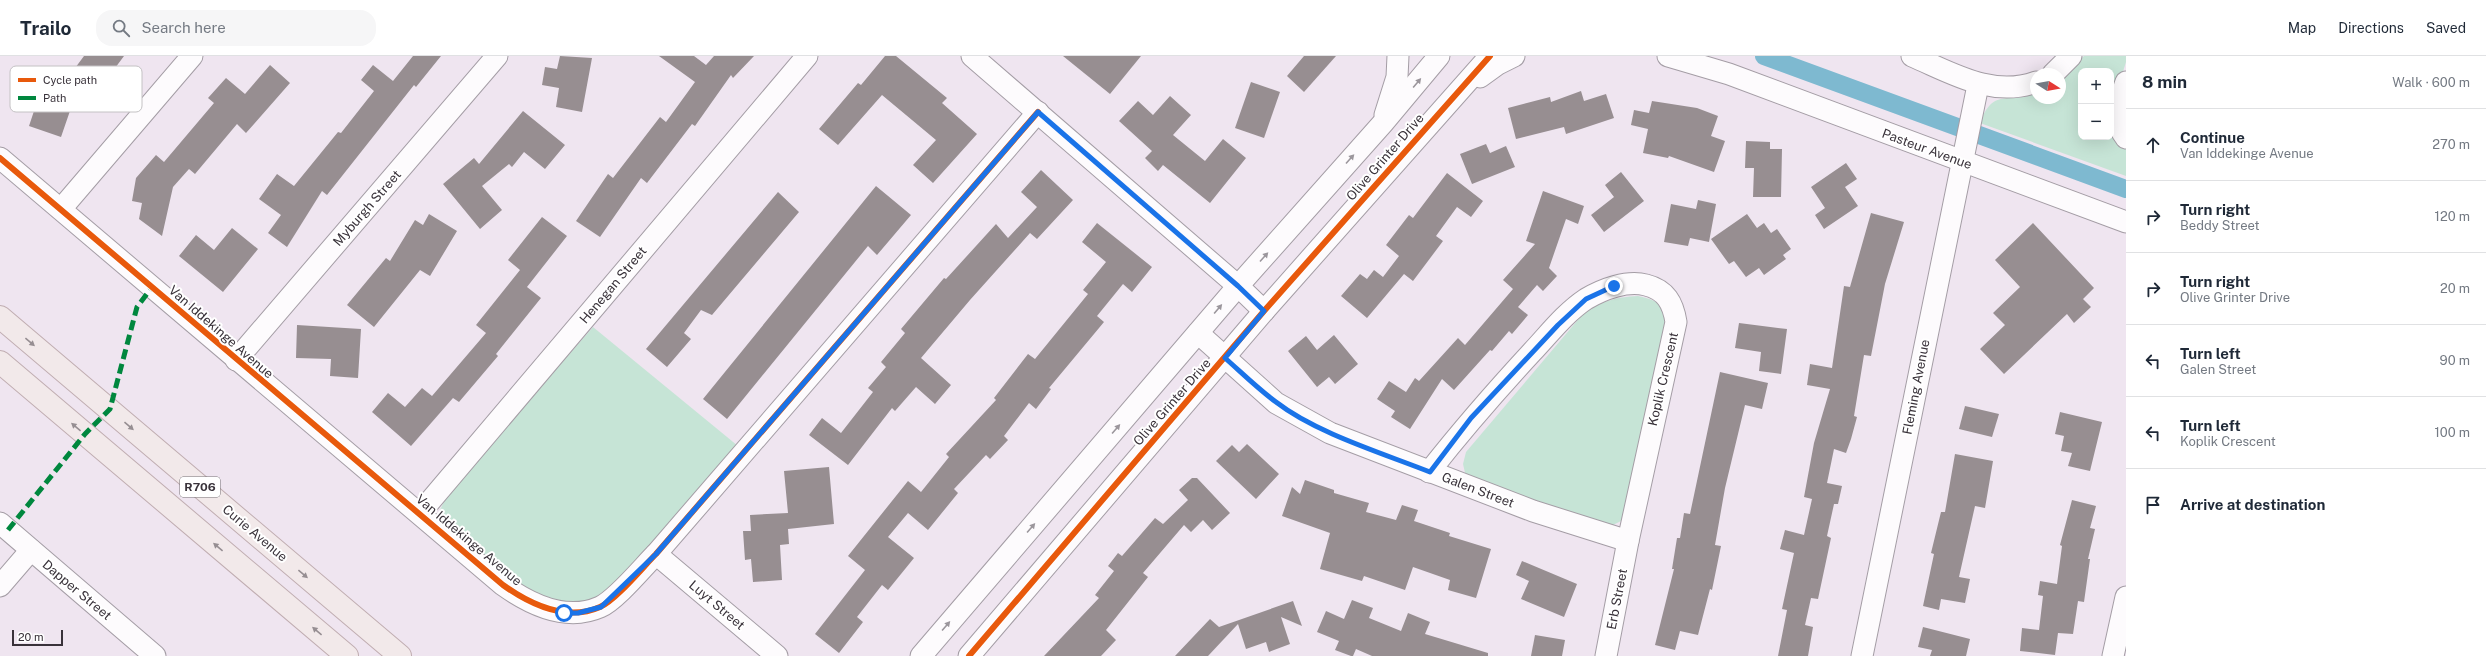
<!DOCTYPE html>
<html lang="en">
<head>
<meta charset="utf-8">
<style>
	body { margin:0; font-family:"Public Sans",sans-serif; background:#f6f6f7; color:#1f2937 }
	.controls { position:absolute; right:12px; top:12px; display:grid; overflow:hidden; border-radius:8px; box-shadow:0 4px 16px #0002 }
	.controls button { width:36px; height:36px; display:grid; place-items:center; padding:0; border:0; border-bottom:1px solid #e0e1e3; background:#fff; color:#1f2937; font:20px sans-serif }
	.compass { position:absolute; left:2030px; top:12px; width:36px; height:36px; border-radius:50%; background:#fff; box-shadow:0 4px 16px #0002; rotate:101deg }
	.scale { position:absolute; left:12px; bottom:10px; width:51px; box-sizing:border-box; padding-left:4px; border:2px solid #39323a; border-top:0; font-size:11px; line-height:14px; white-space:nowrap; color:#39323a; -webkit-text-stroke:3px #fff; paint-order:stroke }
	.stop { position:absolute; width:12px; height:12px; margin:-9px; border:3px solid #1a73e8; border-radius:50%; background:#fff }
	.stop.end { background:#1a73e8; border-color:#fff; box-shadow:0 1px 4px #0008 }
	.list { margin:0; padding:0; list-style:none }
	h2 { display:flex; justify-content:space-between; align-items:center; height:52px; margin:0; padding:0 16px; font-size:17px }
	h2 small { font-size:13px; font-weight:400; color:#747a83 }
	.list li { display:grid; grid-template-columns:26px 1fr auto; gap:12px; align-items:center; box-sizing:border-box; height:72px; padding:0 16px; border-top:1px solid #e0e1e3 }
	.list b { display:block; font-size:15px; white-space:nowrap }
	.list p { margin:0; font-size:13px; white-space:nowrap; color:#747a83 }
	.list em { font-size:13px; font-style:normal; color:#747a83 }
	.icon { flex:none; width:22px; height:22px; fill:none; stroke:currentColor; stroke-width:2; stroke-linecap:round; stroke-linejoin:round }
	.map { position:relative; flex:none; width:2126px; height:600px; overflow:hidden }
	header { display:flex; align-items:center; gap:24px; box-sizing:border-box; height:56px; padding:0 20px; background:#fff; border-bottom:1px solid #e0e1e3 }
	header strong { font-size:19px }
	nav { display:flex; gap:22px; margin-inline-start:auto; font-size:14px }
	.search { width:280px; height:36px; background:#f6f6f7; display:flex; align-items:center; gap:10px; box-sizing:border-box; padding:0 14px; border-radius:16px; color:#747a83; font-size:15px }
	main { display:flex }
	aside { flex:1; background:#fff }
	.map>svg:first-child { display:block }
	.green { fill:#c6e4d6; fill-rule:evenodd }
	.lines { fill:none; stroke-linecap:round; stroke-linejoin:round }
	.canal { stroke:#7eb9d0; stroke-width:18 }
	.building { fill:#978e91 }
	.minor-casing { stroke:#a49da5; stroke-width:23 }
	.major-casing { stroke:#c0adb1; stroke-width:24 }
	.minor { stroke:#fdfbfd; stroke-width:21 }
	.major { stroke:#f2e9ea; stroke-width:22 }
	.quiet { stroke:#00873e; stroke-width:5; stroke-dasharray:10 5; stroke-linecap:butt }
	.cycleway-casing { stroke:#fff; stroke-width:8 }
	.cycleway { stroke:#e8590c; stroke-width:6 }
	.oneway { fill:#9b969c }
	.oneway2 { fill:#968e92 }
	.route { stroke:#1a73e8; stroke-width:5 }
	.labels { text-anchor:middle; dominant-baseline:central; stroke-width:4; stroke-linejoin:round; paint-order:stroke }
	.shield { fill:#fff; stroke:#747075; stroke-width:1 }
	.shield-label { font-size:12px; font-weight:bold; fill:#39323a }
	.street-label { font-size:13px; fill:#39323a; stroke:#fff }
	.key { fill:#fff; stroke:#c4c2c4; stroke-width:1 }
	.key-label { font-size:11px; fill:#39323a }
</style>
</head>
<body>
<header>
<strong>Trailo</strong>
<div class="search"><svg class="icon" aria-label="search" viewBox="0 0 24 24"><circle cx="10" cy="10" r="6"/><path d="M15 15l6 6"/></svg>Search here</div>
<nav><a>Map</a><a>Directions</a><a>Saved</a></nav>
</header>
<main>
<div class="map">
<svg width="2126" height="600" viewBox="0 0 2126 600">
	<rect width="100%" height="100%" fill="#efe5f0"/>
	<!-- green -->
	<g class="green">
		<path d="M2084,0H2126V6L2113,47V72L2126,94V120L1980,67C1994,30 2009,49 2036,37V42H2060V23ZM2081,15H2111V81H2081Z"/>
		<path d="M1638,240C1662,245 1666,251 1670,275L1625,463L1607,472L1466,421L1463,408L1466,396L1582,259C1600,245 1616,241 1638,240Z"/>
		<path d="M593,271L738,390L618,530L597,545L574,551L524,535L444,468L440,454L449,435Z"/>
	</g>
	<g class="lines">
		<!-- canal -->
		<path class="canal" d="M1764,0L2126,133"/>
	</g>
	<!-- building -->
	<g class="building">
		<path d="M84,0H124L98,35L81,23L61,81L29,70L44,25L61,31Z"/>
		<path d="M413,0H441L416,31L414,29L327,139L322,135L287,191L268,177L281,159L259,143L277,118L294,130L338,76L341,77L374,35L361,24L373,9L393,25Z"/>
		<path d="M560,0L592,2L582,56L556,51L559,32L542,29L545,11L557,13Z"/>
		<path d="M659,0H694L706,9L714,0H754L733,22L731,19L695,70L692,68L647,127L641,122L600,181L576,165L608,118L613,122L660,61L666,66L695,26Z"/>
		<path d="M885,0H896L947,42L942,47L977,78L933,127L913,109L936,84L882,39L838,89L819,73L858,27L861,29Z"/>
		<path d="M1063,0H1141L1110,38Z"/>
		<path d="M1304,0H1336L1304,36L1287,20Z"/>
		<path d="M270,9L290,27L246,77L237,68L195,118L189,113L173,131L162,180L139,163L142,147L132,145L136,122L156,99L164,106L214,47L208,42L226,22L245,38Z"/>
		<path d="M1251,26L1280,36L1264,82L1235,72Z"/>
		<path d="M1581,35L1584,45L1606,38L1614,62L1566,78L1564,71L1516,83L1508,52L1550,41L1551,46Z"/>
		<path d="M1170,40L1191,59L1173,79L1205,105L1223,83L1246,102L1210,147L1163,109L1158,115L1145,102L1152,95L1119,65L1138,45L1153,59Z"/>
		<path d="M1652,45L1697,52L1718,60L1711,80L1725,85L1714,116L1669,100L1668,102L1643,97L1648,73L1631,69L1634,54L1649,57Z"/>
		<path d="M523,55L565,89L545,113L524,96L512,111L509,108L482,130L502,154L480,173L443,128L474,102L479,108Z"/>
		<path d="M1746,85L1770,86V93H1782L1781,141H1753L1754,112H1745Z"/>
		<path d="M1486,88L1490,97L1506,90L1515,111L1472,128L1460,98Z"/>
		<path d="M1846,107L1857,123L1845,131L1858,150L1824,173L1815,159L1825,152L1811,131Z"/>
		<path d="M1041,114L1073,144L1037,183L1030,177L970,244L921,302L951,329L935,348L916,331L895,355L892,352L848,409L809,379L822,362L841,377L873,336L868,332L886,311L881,306L905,277L901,273L944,222L946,223L996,168L1008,182L1037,151L1021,136Z"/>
		<path d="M1621,116L1644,145L1604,176L1591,159L1614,141L1605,129Z"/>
		<path d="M1447,117L1483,145L1471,161L1457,151L1436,180L1443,185L1413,225L1404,218L1367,262L1341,240L1360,218L1367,223L1374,214L1383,221L1399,200L1386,189L1409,159L1413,162Z"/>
		<path d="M876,130L911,159L877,199L868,190L727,363L703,343Z"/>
		<path d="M1543,135L1584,150L1578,168L1566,163L1549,212L1557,220L1543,235L1537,229L1518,251L1528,259L1512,278L1509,275L1492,295L1490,294L1454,334L1442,323L1410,373L1391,361L1395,355L1377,343L1389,325L1406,336L1415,322L1419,325L1458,282L1465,289L1513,233L1503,224L1535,188L1526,185Z"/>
		<path d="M778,136L799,156L712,259L701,254L684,277L691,283L667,311L646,293Z"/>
		<path d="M1698,144L1716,148L1709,186L1690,182L1688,190L1664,186L1671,148L1696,153Z"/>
		<path d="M1871,157L1904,166L1885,228L1871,300L1864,299L1854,360L1857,361L1851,383L1846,397L1834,393L1827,427L1842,430L1838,448H1834L1827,480L1831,482L1818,543L1811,542L1805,569L1813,571L1808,600H1778L1787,554L1782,553L1794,497L1780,493L1785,474L1804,479L1812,443L1804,441L1814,387L1830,333L1807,329L1810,308L1832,312L1844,230L1850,231Z"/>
		<path d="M429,158L457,175L430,220L420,214L374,271L347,249L386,202L390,205L415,164L423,169Z"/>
		<path d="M1747,158L1757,172L1764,167L1771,177L1777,173L1791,193L1783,199L1786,203L1764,219L1759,212L1746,221L1734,205L1729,208L1711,183Z"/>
		<path d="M542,161L567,180L527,231L541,242L496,298L498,300L459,346L453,342L411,390L372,356L388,337L405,351L422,332L432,340L486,277L476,269L520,214L508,204Z"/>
		<path d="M1097,167L1152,211L1132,236L1123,228L1097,260L1104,266L1049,332L1051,333L1036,353L1029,347L1004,380L1008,384L990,403L986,399L954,433L958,437L928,474L908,457L888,481L914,502L888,534L882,529L857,561L863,566L839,597L815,578L865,514L848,500L908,425L921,436L949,401L946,398L996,344L994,342L1028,298L1035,303L1088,238L1083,234L1106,206L1082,186Z"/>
		<path d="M2033,167L2094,232L2083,243L2091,251L2074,267L2067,258L2004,318L1980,293L2005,269L1993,257L2020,231L1995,204Z"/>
		<path d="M232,172L258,193L223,236L179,200L196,179L214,194Z"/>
		<path d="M1739,267L1787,273L1781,318L1759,315L1761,296L1735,292Z"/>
		<path d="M297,269L361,273L358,322L330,320L331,303L296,302Z"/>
		<path d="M1334,279L1358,308L1335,328L1329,321L1317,331L1288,295L1306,280L1317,294Z"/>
		<path d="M1720,316L1768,327L1762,353L1745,349L1725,432L1715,489L1721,490L1712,534L1710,533L1698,579L1680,575L1675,594L1655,589L1674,513H1672L1677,482H1680L1684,457L1690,458Z"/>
		<path d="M1965,350L1999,358L1992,381L1959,373Z"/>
		<path d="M2060,356L2102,366L2090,415L2068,410L2072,397L2061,395L2064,380L2055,378Z"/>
		<path d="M1247,388L1279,418L1256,443L1216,405L1232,389L1239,396Z"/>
		<path d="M1955,398L1993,405L1985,452L1975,450L1959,521L1970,523L1965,547L1941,543L1939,554L1923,550L1934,498L1931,497L1941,456H1945Z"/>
		<path d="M829,411L834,468L788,473L789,488L780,489L782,524L753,526L751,503L745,504L743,475H751L750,459L788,457L784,415Z"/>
		<path d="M1192,422H1197L1230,457L1212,474L1203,464L1191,476L1184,469L1143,517L1148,521L1106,574L1116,584L1101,600H1044L1099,542L1095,539L1114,515L1108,510L1118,497L1122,500L1155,462L1163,468L1188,444L1179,434Z"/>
		<path d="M1305,424L1334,434V437L1369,447L1366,456L1396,464L1402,449L1418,454L1414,465L1450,477L1449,480L1491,493L1476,542L1448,534L1450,524L1413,511L1405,534L1364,520L1362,525L1320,513L1330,477L1282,460L1292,431L1300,438Z"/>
		<path d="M2072,444L2096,450L2090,472L2095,473L2088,503H2090L2084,546L2078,545L2073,578L2058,577L2055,599L2020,595L2022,572L2039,574L2043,540L2038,539L2040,525L2057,528L2062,490L2060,489Z"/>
		<path d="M1522,505L1577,528L1564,561L1521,543L1529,525L1516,519Z"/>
		<path d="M1352,544L1373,552L1369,562L1401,575L1408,557L1430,566L1425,578L1488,597V600H1372L1356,593L1353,600H1351L1335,594L1339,585L1317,576L1326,555L1344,563Z"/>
		<path d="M1293,545L1302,570L1281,561L1290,588L1269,596L1266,586L1246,593L1238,568L1208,600H1175L1210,563L1219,571Z"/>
		<path d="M1923,571L1970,583L1966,600H1930L1932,594L1918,591Z"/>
		<path d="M1535,579L1565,584L1562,600H1531Z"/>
	</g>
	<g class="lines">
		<!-- minor casing -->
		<g class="minor-casing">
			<g id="minor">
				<path d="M972,0L1238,230L1264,255"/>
				<path d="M1668,0L1729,18L2126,166"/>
				<path d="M1912,0C1952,17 1992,42 2036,26"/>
				<path d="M2053,18L2071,0"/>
				<path d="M1480,21L1498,8L1514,0"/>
				<path d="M2126,26C2119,45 2112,64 2126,82"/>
				<path d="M1385,59L1397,21L1398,0"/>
				<path d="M0,102L503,529C531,549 566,566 600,551C616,544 643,511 656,498L1038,56"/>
				<path d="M61,153L192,0"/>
				<path d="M1198,277L1276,347L1330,377L1533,455L1628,485"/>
				<path d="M236,304L497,0"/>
				<path d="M1429,416C1462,374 1496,335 1532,296C1549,278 1565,257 1586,243C1603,233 1627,224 1646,229C1666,234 1673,247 1676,266L1628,485L1606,600"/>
				<path d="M420,457L807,0"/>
				<path d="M0,467L155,600"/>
				<path d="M656,498L777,600"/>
				<path d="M0,530L31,494"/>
				<path d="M921,600L1238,230L1383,67L1439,0"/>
				<path d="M969,600L1264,255L1490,0"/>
				<path d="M1862,600L1978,29"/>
				<path d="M2113,600L2126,541"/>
			</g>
		</g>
		<!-- major casing -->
		<g class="major-casing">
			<g id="major">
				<path d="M0,261L400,600"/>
				<path d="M0,306L347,600"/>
			</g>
		</g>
		<!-- minor -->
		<use href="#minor" class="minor"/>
		<!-- major -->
		<use href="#major" class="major"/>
		<!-- quiet -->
		<path class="quiet" d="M8,474L85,378L110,353L137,251L152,231"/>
		<!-- cycleway casing -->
		<g class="cycleway-casing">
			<g id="cycleway">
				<path d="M0,102L503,529C531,549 566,566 600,551C616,544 643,511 656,498L1038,56"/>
				<path d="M969,600L1264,255L1490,0"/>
			</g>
		</g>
		<!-- cycleway -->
		<use href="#cycleway" class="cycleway"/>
	</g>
	<!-- one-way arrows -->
	<defs><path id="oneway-solid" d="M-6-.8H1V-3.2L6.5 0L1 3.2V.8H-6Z"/></defs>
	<g class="oneway">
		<use href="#oneway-solid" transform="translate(1417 27) rotate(-50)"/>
		<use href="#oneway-solid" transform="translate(1350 103) rotate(-48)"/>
		<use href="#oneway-solid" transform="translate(1264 201) rotate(-48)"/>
		<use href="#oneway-solid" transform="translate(1218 253) rotate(-50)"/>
		<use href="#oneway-solid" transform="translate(1116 373) rotate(-49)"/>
		<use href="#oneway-solid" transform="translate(1031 472) rotate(-49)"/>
		<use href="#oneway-solid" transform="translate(946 570) rotate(-49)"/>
	</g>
	<g class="oneway2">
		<use href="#oneway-solid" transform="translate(30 286) rotate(40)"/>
		<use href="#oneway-solid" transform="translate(129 370) rotate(41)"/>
		<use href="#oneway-solid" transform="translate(76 371) rotate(-140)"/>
		<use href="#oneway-solid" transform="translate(218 491) rotate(-140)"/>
		<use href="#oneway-solid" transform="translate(303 518) rotate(40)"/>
		<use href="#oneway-solid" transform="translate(317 575) rotate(-140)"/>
	</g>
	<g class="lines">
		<!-- route -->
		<path class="route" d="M564,557H578L601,551L656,498L1038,56L1238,230L1264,255L1225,302C1242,317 1258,333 1276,346C1316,377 1382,397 1430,416L1471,362L1558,269L1586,243L1614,230"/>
	</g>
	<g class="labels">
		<!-- shield labels -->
		<rect class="shield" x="180" y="421" width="40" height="20" rx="3"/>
		<g class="shield-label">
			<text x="200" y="431">R706</text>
		</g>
		<!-- street labels -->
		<g class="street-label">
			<text transform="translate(1927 93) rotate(20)">Pasteur Avenue</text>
			<text transform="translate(1385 101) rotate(-49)">Olive Grinter Drive</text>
			<text transform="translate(367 152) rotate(-49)">Myburgh Street</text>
			<text transform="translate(613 229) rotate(-50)">Henegan Street</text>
			<text transform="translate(221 276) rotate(41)">Van Iddekinge Avenue</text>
			<text transform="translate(1663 323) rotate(-77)">Koplik Crescent</text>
			<text transform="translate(1916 331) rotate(-79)">Fleming Avenue</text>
			<text transform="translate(1172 346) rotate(-49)">Olive Grinter Drive</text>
			<text transform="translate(1478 434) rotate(21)">Galen Street</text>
			<text transform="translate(255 477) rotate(40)">Curie Avenue</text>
			<text transform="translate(469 484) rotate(40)">Van Iddekinge Avenue</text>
			<text transform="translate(77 534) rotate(40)">Dapper Street</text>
			<text transform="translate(1617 543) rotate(-79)">Erb Street</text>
			<text transform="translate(717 549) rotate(40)">Luyt Street</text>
		</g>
	</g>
	<!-- legend -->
	<rect x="10" y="10" width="132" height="46" rx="6" class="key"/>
	<rect x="18" y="22" width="18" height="4" fill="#e8590c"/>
	<rect x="18" y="40" width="18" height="4" fill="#00873e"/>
	<g class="key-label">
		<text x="43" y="28">Cycle path</text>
		<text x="43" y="46">Path</text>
	</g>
</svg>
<div class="controls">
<button>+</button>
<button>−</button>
</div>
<svg class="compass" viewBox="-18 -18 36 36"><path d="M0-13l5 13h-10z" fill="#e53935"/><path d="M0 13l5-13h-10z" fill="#747a83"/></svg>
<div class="scale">20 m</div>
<div class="stop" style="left:564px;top:557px"></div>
<div class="stop end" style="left:1614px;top:230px"></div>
</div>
<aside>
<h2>8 min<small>Walk · 600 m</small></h2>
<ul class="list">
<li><svg class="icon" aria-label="ahead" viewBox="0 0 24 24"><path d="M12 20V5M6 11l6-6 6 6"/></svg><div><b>Continue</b><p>Van Iddekinge Avenue</p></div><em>270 m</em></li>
<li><svg class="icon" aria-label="right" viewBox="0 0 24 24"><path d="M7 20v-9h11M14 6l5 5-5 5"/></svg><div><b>Turn right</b><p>Beddy Street</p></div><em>120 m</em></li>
<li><svg class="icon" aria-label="right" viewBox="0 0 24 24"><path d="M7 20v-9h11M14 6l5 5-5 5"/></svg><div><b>Turn right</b><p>Olive Grinter Drive</p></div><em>20 m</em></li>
<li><svg class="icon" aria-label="left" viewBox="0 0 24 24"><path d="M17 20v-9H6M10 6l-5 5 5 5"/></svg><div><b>Turn left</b><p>Galen Street</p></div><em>90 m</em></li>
<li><svg class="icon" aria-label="left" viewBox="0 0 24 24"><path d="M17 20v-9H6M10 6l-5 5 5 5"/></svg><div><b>Turn left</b><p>Koplik Crescent</p></div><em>100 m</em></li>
<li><svg class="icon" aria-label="arrive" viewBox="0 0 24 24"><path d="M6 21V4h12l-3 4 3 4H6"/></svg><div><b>Arrive at destination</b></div></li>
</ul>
</aside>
</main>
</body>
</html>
